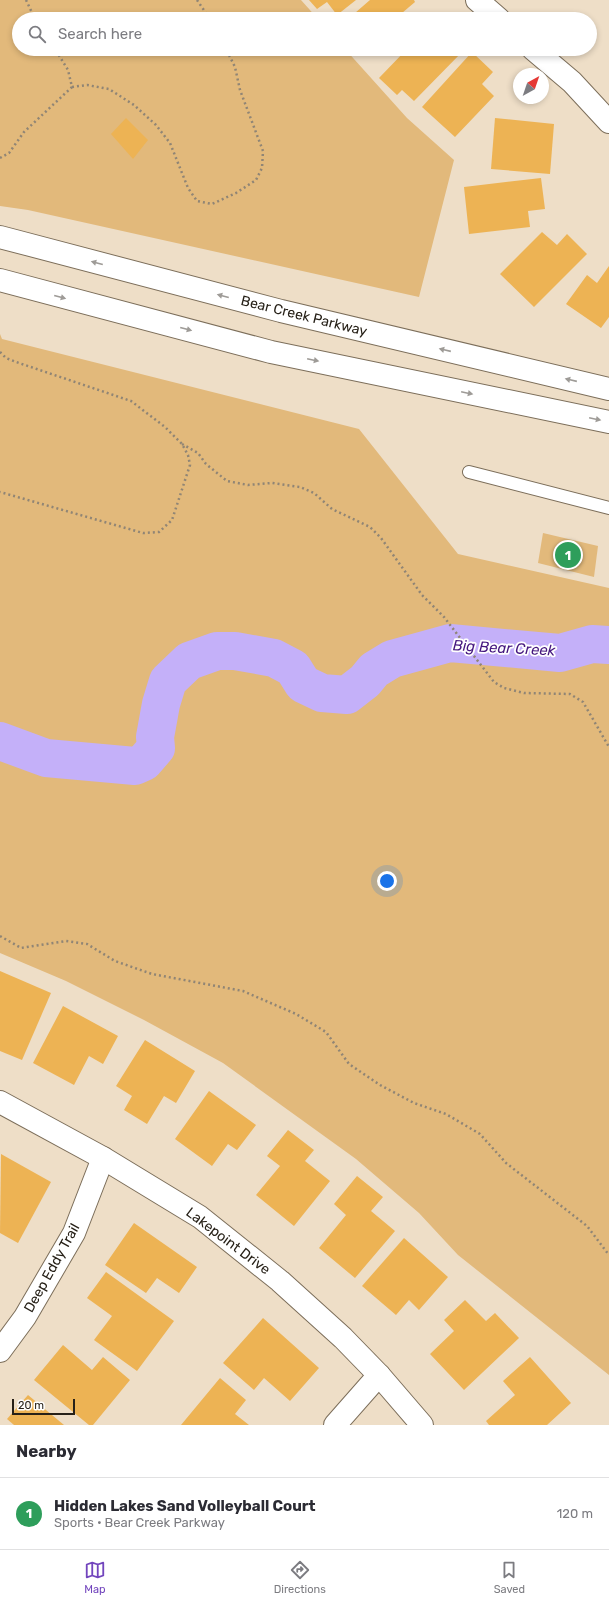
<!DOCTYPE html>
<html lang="en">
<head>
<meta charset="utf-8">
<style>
	body { margin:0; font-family:Rubik,sans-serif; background:#f7f7f7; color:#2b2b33 }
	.compass { position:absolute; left:513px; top:68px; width:36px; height:36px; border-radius:50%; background:#fff; box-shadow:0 2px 6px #0003; rotate:40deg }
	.scale { position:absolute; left:12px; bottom:10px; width:63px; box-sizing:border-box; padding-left:4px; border:2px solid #272118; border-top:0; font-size:11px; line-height:14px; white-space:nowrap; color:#272118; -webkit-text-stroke:3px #fff; paint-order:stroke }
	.you { position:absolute; left:387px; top:881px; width:14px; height:14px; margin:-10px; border:3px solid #fff; border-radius:50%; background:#1a73e8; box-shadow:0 0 0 6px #1a73e833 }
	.badge { display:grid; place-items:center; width:26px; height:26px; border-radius:50%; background:#7245bd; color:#fff; font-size:13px; font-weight:700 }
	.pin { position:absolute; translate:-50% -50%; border:2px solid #fff; box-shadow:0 1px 4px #0006 }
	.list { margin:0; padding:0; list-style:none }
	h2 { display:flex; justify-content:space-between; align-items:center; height:52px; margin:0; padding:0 16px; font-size:17px }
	h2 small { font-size:13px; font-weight:400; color:#7c7c81 }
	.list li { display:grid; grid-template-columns:26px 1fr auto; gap:12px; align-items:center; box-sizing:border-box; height:72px; padding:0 16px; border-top:1px solid #e1e1e2 }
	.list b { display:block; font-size:15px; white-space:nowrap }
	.list p { margin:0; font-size:13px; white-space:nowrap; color:#7c7c81 }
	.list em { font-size:13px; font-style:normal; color:#7c7c81 }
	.icon { flex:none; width:22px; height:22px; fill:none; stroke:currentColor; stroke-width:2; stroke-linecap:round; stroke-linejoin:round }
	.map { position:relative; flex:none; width:609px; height:1425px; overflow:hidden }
	.search { position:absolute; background:#fff; box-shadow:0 2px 6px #0003; left:12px; right:12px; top:12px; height:44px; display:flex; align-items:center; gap:10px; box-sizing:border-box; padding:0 14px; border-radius:22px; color:#7c7c81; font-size:15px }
	.sheet { height:124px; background:#fff }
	nav { display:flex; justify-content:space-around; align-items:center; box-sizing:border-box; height:56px; border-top:1px solid #e1e1e2; background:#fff; font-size:11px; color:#7c7c81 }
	nav a { display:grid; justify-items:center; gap:2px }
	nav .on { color:#7245bd }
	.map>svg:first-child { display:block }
	.green { fill:#e2b97b }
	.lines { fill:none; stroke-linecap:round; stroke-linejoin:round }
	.river { stroke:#c4b0f9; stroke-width:38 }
	.building { fill:#edb354 }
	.lane-casing { stroke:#7c6e5a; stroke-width:14 }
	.street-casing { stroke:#7c6e5a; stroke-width:24 }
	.secondary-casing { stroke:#7c6e5a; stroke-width:24 }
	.path { stroke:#908575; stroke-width:2.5; stroke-dasharray:2 3; stroke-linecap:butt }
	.lane { stroke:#fff; stroke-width:12 }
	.street { stroke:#fff; stroke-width:22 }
	.secondary { stroke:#fff; stroke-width:22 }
	.oneway { fill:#9e9b97 }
	.labels { text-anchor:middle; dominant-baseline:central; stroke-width:3.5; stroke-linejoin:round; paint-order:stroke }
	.street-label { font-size:14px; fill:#272118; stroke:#fff }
	.water-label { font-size:15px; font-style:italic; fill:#44167e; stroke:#fff }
</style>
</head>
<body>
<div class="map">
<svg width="609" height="1425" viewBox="0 0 609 1425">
	<rect width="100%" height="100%" fill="#eedec7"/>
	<!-- green -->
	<g class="green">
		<path d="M0,0H301L318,19H19V49H345L407,118L454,160L419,297L28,210L0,206Z"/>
		<path d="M0,334L2,339L359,429L458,554L609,588V1375L458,1255L419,1213L356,1159L223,1063L144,1020L66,981L0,953Z"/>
		<path d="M543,533L598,546L594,577L538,563Z"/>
	</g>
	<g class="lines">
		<!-- river -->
		<path class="river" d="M0,741L46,758L135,766L144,762L156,748L155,737L161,704L168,681L189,661L217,651H235L274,658L293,668L303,684L322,693L347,695L365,681L374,670L392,659L450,643L560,653L592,644L609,645"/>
	</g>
	<!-- building -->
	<g class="building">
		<path d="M309,0H356L337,15L327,2L317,9Z"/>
		<path d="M370,0H414L415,2L402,13L408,19H348Z"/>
		<path d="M369,49H384L376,56Z"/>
		<path d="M407,49H463L464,50L414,101L402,90L397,95L379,78Z"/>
		<path d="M472,52L493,72L482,84L494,96L455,137L422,107Z"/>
		<path d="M126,118L148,140L133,159L111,134Z"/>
		<path d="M495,118L554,124L550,174L491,169Z"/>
		<path d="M541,178L545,209L528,211L530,227L469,234L464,187Z"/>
		<path d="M542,232L557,245L567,234L587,254L534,307L500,274Z"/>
		<path d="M609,266V317L601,328L566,304L587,275L597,283Z"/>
		<path d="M0,971L51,993L22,1060L0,1051Z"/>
		<path d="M63,1006L118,1036L103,1064L89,1056L74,1085L33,1063Z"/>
		<path d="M145,1040L195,1071L176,1103L164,1096L147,1124L124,1110L132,1096L116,1086Z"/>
		<path d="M209,1091L256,1125L237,1150L228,1144L212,1166L175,1139Z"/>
		<path d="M288,1130L314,1150L305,1161L330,1181L294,1226L256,1195L280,1166L267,1156Z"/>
		<path d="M1,1154L51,1182L18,1243L0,1233Z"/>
		<path d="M357,1176L383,1197L371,1211L395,1231L355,1278L319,1248L346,1215L334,1204Z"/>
		<path d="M134,1223L197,1267L179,1293L157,1278L146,1293L105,1265Z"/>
		<path d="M404,1238L448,1277L419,1310L409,1300L396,1315L362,1286Z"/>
		<path d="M106,1272L174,1321L137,1371L94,1340L112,1316L87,1298Z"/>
		<path d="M465,1300L486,1321L495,1313L519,1338L464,1390L430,1354L454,1331L444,1320Z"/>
		<path d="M263,1318L319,1368L290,1401L264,1378L254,1390L223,1363Z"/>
		<path d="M63,1345L92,1370L103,1357L130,1380L93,1425H89L34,1380Z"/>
		<path d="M530,1357L571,1403L547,1425H489L486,1421L515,1395L503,1381Z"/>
		<path d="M220,1378L246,1400L235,1414L249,1425H181Z"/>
		<path d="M28,1395L64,1425H14L7,1419Z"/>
	</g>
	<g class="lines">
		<!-- lane casing -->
		<g class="lane-casing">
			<path id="lane" d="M469,472L609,508"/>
		</g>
		<!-- street casing -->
		<g class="street-casing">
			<g id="street">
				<path d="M477,0L499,19"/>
				<path d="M533,49L572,82L609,122"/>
				<path d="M0,1102L103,1158L200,1217L280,1281L343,1338L379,1375L422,1425"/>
				<path d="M0,1351L25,1317L74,1233L103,1158"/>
				<path d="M335,1425L379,1375"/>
			</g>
		</g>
		<!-- secondary casing -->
		<g class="secondary-casing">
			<g id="secondary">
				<path d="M0,237L281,311L609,389"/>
				<path d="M0,280L271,352L609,422"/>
			</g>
		</g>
		<!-- path -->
		<g class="path">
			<path d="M26,0L35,19"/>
			<path d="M197,0L210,19"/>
			<path d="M72,87L87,85L109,89L134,105L156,125L170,143L188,188L197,201L212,204L236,193L256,180L262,168L263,151L240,90L235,67L226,49"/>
			<path d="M0,158L9,153L24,132L72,87L68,70L55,49"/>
			<path d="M0,352L6,358L19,363L131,401L165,427L182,444L188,455L190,465L172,520L159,532L143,533L0,492"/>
			<path d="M182,444L198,453L206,464L227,481L248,485L272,483L300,487L314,493L332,509L370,527L381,538L422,595L444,617L494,682L504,688L524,693L570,694L583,702L609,747"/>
			<path d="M0,936L21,948L66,941L87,944L115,961L152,974L243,991L296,1014L326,1032L349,1064L380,1085L414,1103L446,1114L480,1134L506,1163L587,1226L609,1255"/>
		</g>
		<!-- lane -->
		<use href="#lane" class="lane"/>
		<!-- street -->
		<use href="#street" class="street"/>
		<!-- secondary -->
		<use href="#secondary" class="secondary"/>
	</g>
	<!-- one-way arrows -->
	<defs><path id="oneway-solid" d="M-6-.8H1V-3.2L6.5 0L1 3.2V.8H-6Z"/></defs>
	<g class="oneway">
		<use href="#oneway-solid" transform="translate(97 263) rotate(-165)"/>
		<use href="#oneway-solid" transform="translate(223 296) rotate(-165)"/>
		<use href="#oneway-solid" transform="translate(60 297) rotate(15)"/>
		<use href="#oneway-solid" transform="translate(186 329) rotate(15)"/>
		<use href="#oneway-solid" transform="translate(445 350) rotate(-167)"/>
		<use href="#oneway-solid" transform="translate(313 360) rotate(12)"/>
		<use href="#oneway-solid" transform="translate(571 380) rotate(-167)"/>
		<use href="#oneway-solid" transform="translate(467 393) rotate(12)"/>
		<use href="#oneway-solid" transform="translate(595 419) rotate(12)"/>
	</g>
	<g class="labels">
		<!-- street labels -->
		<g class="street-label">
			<text transform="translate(304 316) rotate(14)">Bear Creek Parkway</text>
			<text transform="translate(228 1241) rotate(37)">Lakepoint Drive</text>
			<text transform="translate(52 1268) rotate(-61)">Deep Eddy Trail</text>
		</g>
		<!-- water labels -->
		<g class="water-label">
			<text transform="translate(504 648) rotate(3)">Big Bear Creek</text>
		</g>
	</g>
</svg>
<svg class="compass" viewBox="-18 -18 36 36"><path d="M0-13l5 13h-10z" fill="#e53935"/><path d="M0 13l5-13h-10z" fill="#7c7c81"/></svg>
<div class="scale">20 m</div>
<div class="you"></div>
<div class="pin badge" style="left:568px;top:555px;background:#2e9e5b">1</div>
<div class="search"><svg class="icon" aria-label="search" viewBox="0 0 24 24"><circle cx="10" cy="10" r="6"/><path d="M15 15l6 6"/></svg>Search here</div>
</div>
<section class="sheet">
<h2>Nearby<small></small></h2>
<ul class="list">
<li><span class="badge" style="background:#2e9e5b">1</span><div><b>Hidden Lakes Sand Volleyball Court</b><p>Sports · Bear Creek Parkway</p></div><em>120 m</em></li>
</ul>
</section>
<nav>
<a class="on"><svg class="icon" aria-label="map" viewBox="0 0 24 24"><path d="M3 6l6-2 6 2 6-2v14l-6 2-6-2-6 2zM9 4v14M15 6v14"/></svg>Map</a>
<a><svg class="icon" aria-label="directions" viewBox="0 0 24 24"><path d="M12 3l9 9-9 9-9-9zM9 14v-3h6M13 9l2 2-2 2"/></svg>Directions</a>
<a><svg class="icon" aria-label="saved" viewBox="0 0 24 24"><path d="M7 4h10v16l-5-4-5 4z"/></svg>Saved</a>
</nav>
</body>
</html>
